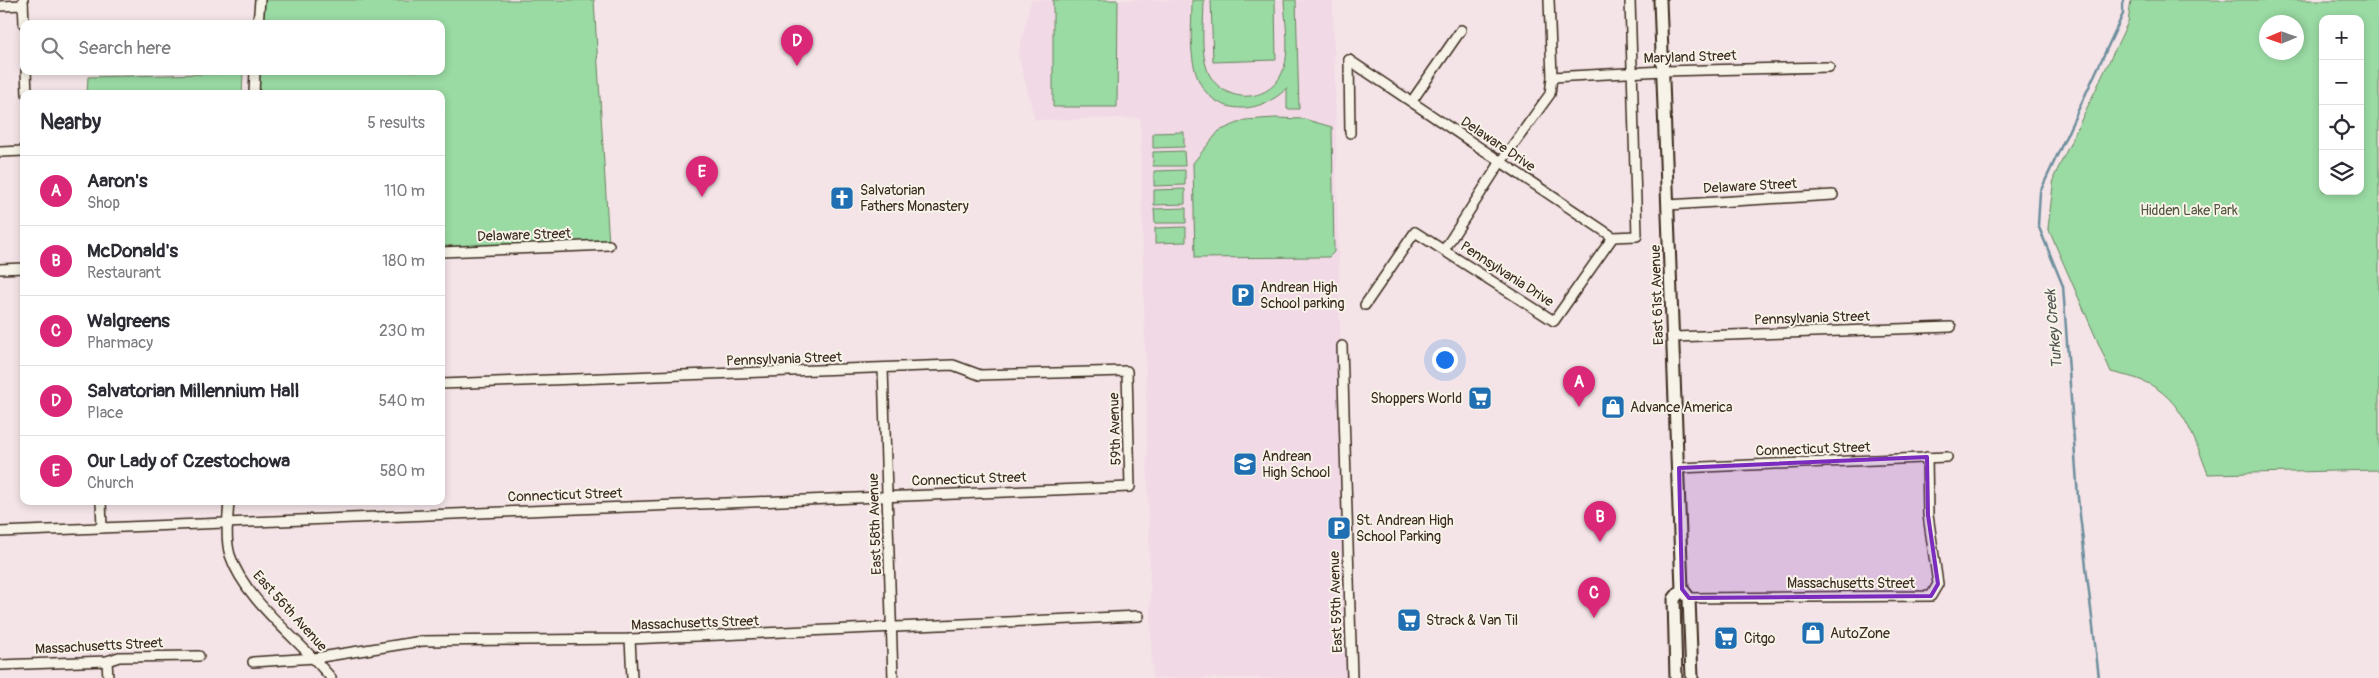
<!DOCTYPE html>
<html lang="en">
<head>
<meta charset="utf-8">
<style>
	body { margin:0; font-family:Pangolin,sans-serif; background:#f2f2f3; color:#2b2b33 }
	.controls { position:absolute; right:15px; top:15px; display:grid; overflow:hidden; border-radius:10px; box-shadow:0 2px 8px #0003 }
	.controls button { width:45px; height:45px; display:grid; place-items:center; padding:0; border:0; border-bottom:1px solid #e1e1e2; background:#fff; color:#2b2b33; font:25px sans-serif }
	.compass { position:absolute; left:2259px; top:15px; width:45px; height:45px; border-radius:50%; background:#fff; box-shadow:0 2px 8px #0003; rotate:268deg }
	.you { position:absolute; left:1444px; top:359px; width:18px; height:18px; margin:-12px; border:4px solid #fff; border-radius:50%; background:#1a73e8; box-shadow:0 0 0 8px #1a73e833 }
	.badge { display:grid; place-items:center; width:32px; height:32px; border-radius:50%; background:#db2777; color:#fff; font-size:16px; font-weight:700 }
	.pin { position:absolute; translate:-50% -41px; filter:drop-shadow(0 1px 2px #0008) }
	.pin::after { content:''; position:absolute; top:26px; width:18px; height:15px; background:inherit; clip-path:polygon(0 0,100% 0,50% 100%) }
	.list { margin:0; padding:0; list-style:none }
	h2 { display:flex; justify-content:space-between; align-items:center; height:65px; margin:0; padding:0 20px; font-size:21px }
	h2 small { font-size:16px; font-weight:400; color:#7c7c81 }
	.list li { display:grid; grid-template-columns:32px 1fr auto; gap:15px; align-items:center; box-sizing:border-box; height:70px; padding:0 20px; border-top:1px solid #e1e1e2 }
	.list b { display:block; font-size:19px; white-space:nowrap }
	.list p { margin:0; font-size:16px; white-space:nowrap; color:#7c7c81 }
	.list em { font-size:16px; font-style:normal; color:#7c7c81 }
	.icon { flex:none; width:28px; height:28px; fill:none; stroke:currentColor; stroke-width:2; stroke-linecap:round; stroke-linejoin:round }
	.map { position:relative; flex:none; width:2379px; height:678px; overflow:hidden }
	.search { position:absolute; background:#fff; box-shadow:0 2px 8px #0003; left:20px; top:20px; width:425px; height:55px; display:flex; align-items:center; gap:12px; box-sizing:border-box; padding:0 18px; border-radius:10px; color:#7c7c81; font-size:19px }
	.panel { position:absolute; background:#fff; box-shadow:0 2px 8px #0003; left:20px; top:90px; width:425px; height:415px; border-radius:10px }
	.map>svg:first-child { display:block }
	.built { fill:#f2d9e6 }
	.green { fill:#9adaa3; stroke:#6a8260; fill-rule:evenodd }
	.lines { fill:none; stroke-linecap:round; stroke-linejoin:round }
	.stream { stroke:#6e8e9d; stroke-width:2.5 }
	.minor-casing { stroke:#3b2a1e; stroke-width:12 }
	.major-casing { stroke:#3b2a1e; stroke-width:15 }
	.minor { stroke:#f7f3e8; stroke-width:9 }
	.major { stroke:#f7f3e8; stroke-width:11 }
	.marked { fill:#7b2cbf; fill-opacity:0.2; stroke:#7b2cbf; stroke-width:4; stroke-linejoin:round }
	.labels { text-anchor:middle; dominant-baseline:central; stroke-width:4; stroke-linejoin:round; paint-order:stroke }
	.street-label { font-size:14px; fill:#3b2a1e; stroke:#f7f3e8 }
	.poi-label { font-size:14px; fill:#3b2a1e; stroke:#f7f3e8; text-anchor:start }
	.park-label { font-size:14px; fill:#53563f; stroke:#f7f3e8 }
	.water-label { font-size:15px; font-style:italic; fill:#505453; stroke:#f7f3e8 }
</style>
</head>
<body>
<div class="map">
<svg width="2379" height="678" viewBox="0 0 2379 678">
	<rect width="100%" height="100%" fill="#f4e4e7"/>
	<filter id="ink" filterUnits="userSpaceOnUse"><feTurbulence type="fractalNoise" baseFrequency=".02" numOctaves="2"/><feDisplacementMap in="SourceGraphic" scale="10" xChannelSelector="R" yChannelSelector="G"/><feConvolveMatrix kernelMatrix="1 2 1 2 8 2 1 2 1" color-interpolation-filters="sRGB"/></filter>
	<g filter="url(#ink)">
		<!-- built -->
		<path class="built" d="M1031,0H1333L1348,678H1152L1140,118L1035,120L1018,55Z"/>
		<!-- green -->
		<g class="green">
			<path d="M260,0H594L609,245L441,252V94H254L255,71H441V24H258Z"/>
			<path d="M1053,0H1118L1117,107H1053Z"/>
			<path d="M1192,0H1204C1204,21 1200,49 1207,69C1219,103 1267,106 1282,73C1291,53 1285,22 1284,0H1296L1299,109H1287V88C1257,118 1207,116 1195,70C1189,48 1192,22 1192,0Z"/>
			<path d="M1211,0H1275L1276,60L1213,62Z"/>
			<path d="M2131,0H2379V470L2208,474C2195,440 2182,398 2145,382C2135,377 2122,375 2111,372L2048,228L2054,177L2128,22ZM2323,19H2360V191H2323ZM2266,22H2296V52H2266Z"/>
			<path d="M243,73L242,94H87L88,77Z"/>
			<path d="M1275,118L1304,119L1332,127L1334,252L1329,257L1195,258L1193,163L1219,131L1245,120Z"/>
			<path d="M1184,132V147L1153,148V133Z"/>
			<path d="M1184,151L1185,166H1153V152Z"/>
			<path d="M1185,170V185L1154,186V171Z"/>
			<path d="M1185,189V204L1154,205V190Z"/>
			<path d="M1186,208V223H1155L1154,209Z"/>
			<path d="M1186,227V242L1155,243V228Z"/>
		</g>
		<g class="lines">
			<!-- stream -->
			<path class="stream" d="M2099,678L2078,498L2063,286L2038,225L2040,192L2123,14V0"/>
			<!-- minor casing -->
			<g class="minor-casing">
				<g id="minor">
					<path d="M23,0L24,24"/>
					<path d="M0,6L23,5"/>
					<path d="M258,24L260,0"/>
					<path d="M1349,60L1613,237L1637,236L1630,0"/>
					<path d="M1349,60L1350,133"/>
					<path d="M26,71L27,94"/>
					<path d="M1552,77L1663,71L1829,67"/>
					<path d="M254,94L255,71"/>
					<path d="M1412,101L1461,30"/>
					<path d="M0,152L24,151"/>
					<path d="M1668,205L1833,195"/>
					<path d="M1444,250L1500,163L1550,94L1552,77L1549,0"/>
					<path d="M441,252L609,245"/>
					<path d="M0,269L24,268"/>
					<path d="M1365,305L1415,232L1554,321L1613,237"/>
					<path d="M1674,337L1951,327"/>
					<path d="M1342,346L1352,678"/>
					<path d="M883,369L893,678"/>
					<path d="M1679,468L1947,457"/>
					<path d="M101,501L102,528"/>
					<path d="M229,501C228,517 225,539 230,555C245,601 300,640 331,678"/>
					<path d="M0,532L1130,487L1127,371L980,375L953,365L441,384"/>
					<path d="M1689,598L1931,596L1938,584L1928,515L1927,457"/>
					<path d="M630,639L632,678"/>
					<path d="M107,661L108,678"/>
					<path d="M253,662L315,658L422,641L630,639L1139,616"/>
					<path d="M0,665L107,661L119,657L199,656"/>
				</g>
			</g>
			<!-- major casing -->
			<g class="major-casing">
				<g id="major">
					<path d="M1660,0L1682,589L1689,598L1692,678"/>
					<path d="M1676,678L1674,599L1682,589"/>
				</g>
			</g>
			<!-- minor -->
			<use href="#minor" class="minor"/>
			<!-- major -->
			<use href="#major" class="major"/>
		</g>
	</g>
	<!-- marked area -->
	<path class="marked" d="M1927,457L1928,515L1938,584L1931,596L1689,598L1682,589L1679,468Z"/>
	<!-- icons -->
	<defs>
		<g id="church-square" transform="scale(1.25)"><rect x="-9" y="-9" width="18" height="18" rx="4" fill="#1f6fb2" stroke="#f7f3e8"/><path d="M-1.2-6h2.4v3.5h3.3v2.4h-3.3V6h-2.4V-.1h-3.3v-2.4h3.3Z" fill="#fff"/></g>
		<g id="parking-square" transform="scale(1.25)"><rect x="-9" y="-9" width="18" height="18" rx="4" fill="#1f6fb2" stroke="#f7f3e8"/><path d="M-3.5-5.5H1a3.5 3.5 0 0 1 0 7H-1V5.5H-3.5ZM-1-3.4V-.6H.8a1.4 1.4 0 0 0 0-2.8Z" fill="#fff"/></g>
		<g id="supermarket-square" transform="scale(1.25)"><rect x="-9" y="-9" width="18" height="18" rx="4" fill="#1f6fb2" stroke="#f7f3e8"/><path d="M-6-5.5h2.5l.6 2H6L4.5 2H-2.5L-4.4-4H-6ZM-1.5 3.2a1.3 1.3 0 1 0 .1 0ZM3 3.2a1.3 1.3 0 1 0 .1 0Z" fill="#fff"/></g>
		<g id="shop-square" transform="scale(1.25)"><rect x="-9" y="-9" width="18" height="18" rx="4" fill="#1f6fb2" stroke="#f7f3e8"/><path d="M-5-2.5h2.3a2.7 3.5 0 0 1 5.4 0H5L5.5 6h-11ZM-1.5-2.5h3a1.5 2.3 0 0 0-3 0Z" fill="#fff"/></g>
		<g id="school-square" transform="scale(1.25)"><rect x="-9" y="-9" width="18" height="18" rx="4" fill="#1f6fb2" stroke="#f7f3e8"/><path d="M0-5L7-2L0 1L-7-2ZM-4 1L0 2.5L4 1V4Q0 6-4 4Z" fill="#fff"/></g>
	</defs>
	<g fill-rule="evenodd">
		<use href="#church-square" x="842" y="198"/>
		<use href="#parking-square" x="1243" y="295"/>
		<use href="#supermarket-square" x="1480" y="398"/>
		<use href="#shop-square" x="1613" y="407"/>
		<use href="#school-square" x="1245" y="464"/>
		<use href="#parking-square" x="1339" y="528"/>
		<use href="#supermarket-square" x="1409" y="620"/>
		<use href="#shop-square" x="1813" y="633"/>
		<use href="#supermarket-square" x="1726" y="638"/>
	</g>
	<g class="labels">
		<!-- street labels -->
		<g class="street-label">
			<text transform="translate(1690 57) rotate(-2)">Maryland Street</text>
			<text transform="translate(1498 144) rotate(34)">Delaware Drive</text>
			<text transform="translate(1750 186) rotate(-3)">Delaware Street</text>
			<text transform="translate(524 235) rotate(-2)">Delaware Street</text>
			<text transform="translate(1507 274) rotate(33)">Pennsylvania Drive</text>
			<text transform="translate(1657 295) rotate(-92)">East 61st Avenue</text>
			<text transform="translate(1812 318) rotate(-2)">Pennsylvania Street</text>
			<text transform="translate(784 359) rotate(-2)">Pennsylvania Street</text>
			<text transform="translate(1115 429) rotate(-92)">59th Avenue</text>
			<text transform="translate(1813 449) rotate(-2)">Connecticut Street</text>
			<text transform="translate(969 479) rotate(-2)">Connecticut Street</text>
			<text transform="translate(565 495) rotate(-2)">Connecticut Street</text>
			<text transform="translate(875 524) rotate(-92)">East 58th Avenue</text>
			<text x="1851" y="583">Massachusetts Street</text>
			<text transform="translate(1336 602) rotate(-92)">East 59th Avenue</text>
			<text transform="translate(290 611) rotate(48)">East 56th Avenue</text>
			<text transform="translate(695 623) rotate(-2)">Massachusetts Street</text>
			<text transform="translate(99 646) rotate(-3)">Massachusetts Street</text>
		</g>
		<!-- poi labels -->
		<g class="poi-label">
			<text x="860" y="190">Salvatorian<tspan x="860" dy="16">Fathers Monastery</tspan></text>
			<text x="1260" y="287">Andrean High<tspan x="1260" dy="16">School parking</tspan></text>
			<text x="1462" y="398" text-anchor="end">Shoppers World</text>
			<text x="1630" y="407">Advance America</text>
			<text x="1262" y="456">Andrean<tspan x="1262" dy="16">High School</tspan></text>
			<text x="1356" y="520">St. Andrean High<tspan x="1356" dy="16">School Parking</tspan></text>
			<text x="1426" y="620">Strack &amp; Van Til</text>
			<text x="1830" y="633">AutoZone</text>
			<text x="1744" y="638">Citgo</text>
		</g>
		<!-- park labels -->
		<g class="park-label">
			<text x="2189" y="210">Hidden Lake Park</text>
		</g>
		<!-- water labels -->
		<g class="water-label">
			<text transform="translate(2054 329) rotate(-95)">Turkey Creek</text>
		</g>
	</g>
</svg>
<div class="controls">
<button>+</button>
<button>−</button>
<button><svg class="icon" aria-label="locate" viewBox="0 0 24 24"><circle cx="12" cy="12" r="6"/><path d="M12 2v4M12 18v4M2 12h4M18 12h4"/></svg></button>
<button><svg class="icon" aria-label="layers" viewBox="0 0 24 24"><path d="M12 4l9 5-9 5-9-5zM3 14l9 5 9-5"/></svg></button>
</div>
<svg class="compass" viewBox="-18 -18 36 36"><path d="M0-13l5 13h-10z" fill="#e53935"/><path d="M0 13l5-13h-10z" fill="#7c7c81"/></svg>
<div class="you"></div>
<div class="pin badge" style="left:1579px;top:407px">A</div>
<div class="pin badge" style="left:1600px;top:542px">B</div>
<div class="pin badge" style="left:1594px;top:618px">C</div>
<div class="pin badge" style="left:797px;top:66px">D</div>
<div class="pin badge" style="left:702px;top:197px">E</div>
<div class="search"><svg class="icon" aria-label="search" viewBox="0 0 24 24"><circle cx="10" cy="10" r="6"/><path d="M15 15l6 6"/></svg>Search here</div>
<section class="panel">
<h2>Nearby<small>5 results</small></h2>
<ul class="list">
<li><span class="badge">A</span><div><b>Aaron's</b><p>Shop</p></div><em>110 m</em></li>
<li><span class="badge">B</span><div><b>McDonald's</b><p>Restaurant</p></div><em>180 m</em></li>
<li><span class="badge">C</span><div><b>Walgreens</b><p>Pharmacy</p></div><em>230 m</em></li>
<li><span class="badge">D</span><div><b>Salvatorian Millennium Hall</b><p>Place</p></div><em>540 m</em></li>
<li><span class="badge">E</span><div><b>Our Lady of Czestochowa</b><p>Church</p></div><em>580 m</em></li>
</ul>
</section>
</div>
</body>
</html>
